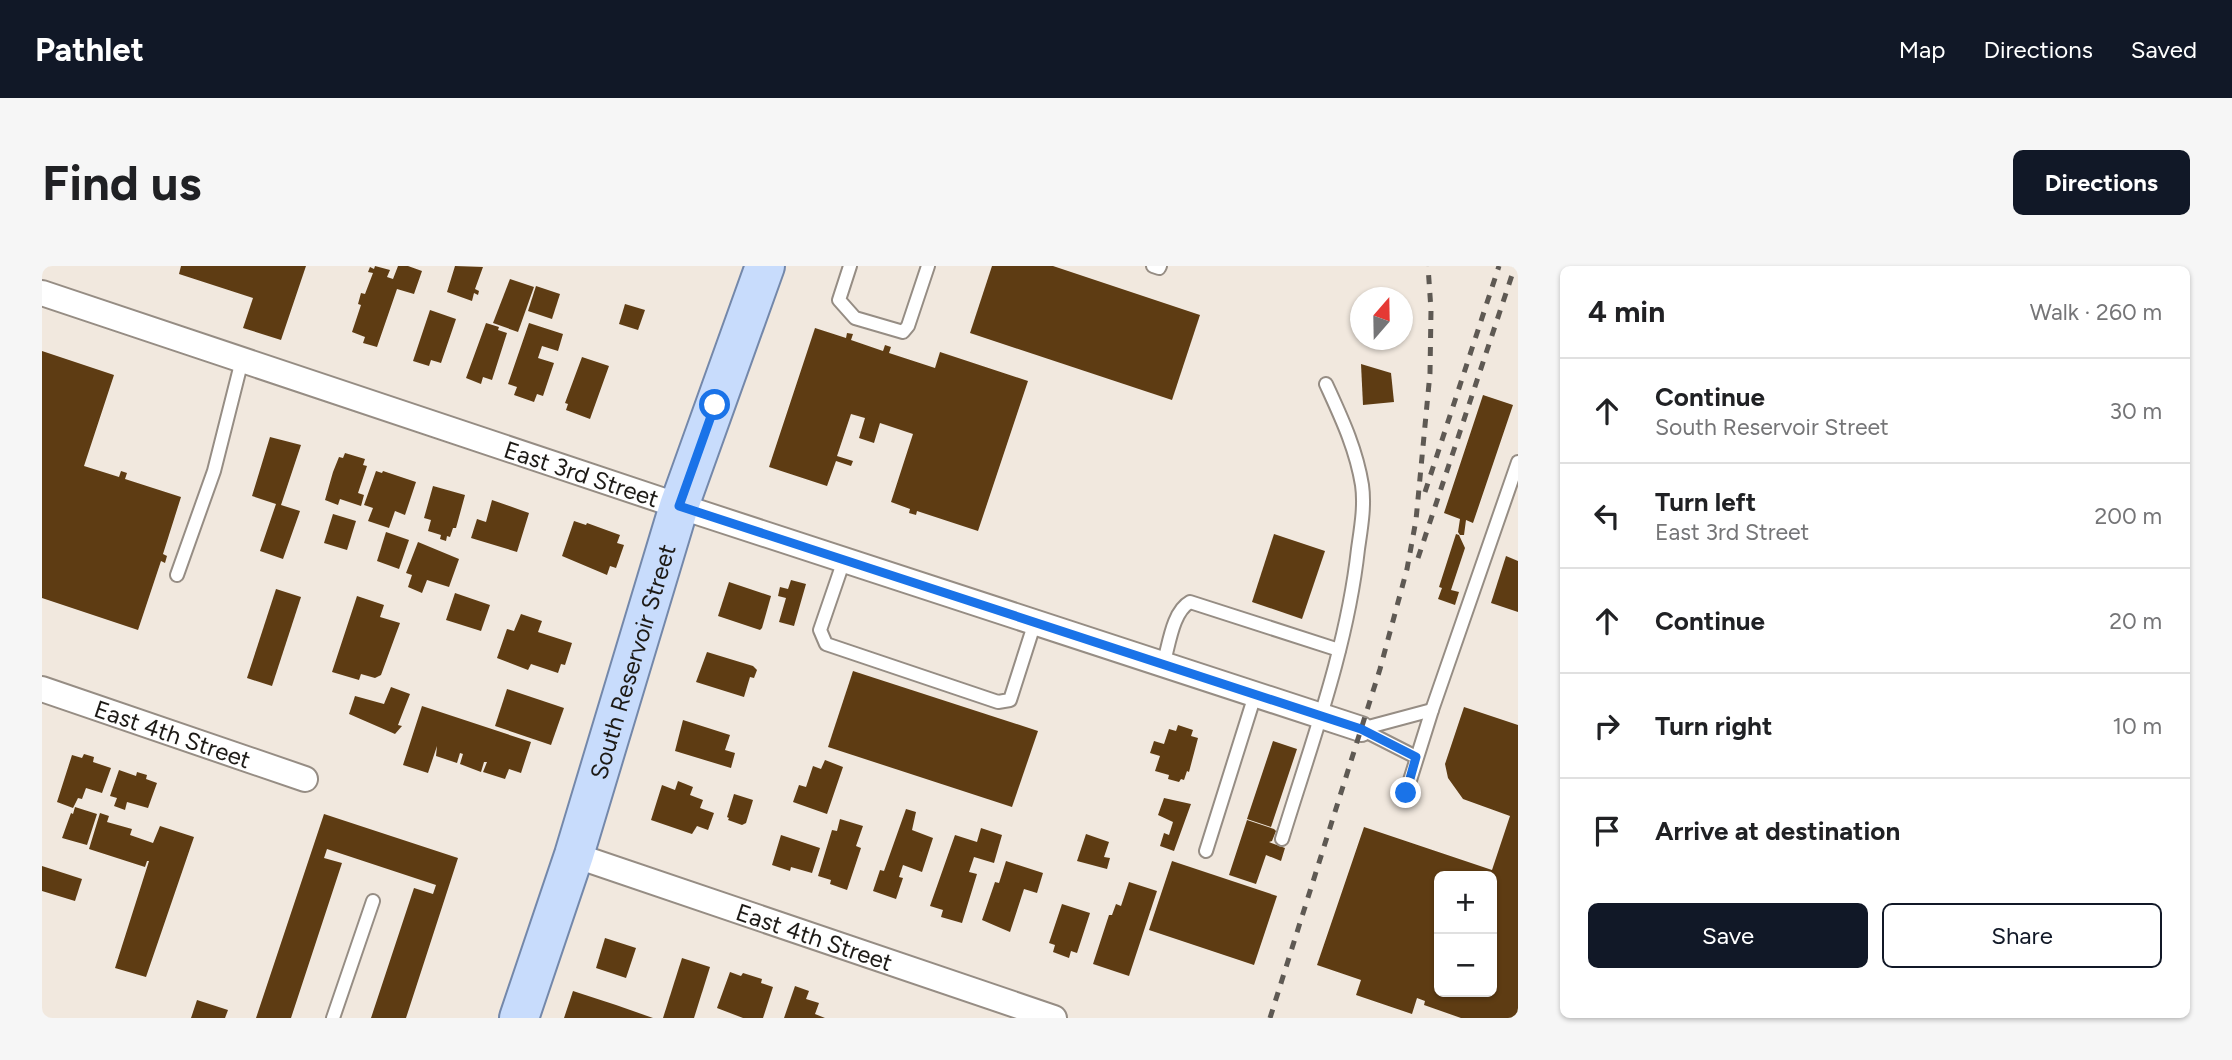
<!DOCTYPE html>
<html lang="en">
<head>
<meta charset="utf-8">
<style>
	body { margin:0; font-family:Figtree,sans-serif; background:#f6f6f6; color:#202124 }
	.controls { position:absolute; right:21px; bottom:21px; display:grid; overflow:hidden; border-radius:10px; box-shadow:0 2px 5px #0004 }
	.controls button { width:63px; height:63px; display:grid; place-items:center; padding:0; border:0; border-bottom:2px solid #e0e0e0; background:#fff; color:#202124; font:35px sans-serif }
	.compass { position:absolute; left:1308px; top:21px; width:63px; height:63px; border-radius:50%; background:#fff; box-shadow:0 2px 5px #0004; rotate:20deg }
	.stop { position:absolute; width:21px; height:21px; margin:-16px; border:5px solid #1a73e8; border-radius:50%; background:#fff }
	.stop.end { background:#1a73e8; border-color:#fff; box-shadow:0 2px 7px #0008 }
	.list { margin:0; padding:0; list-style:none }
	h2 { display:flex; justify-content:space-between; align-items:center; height:91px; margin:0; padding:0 28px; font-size:30px }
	h2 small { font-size:23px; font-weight:400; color:#757577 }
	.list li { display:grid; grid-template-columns:46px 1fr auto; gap:21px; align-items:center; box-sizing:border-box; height:105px; padding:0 28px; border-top:2px solid #e0e0e0 }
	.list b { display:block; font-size:26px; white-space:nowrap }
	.list p { margin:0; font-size:23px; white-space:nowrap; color:#757577 }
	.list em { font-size:23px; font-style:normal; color:#757577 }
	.actions { display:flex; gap:14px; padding:21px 28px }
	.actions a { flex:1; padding:16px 0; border:2px solid #111827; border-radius:10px; text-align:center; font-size:24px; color:#111827 }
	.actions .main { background:#111827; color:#fff }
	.icon { flex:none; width:38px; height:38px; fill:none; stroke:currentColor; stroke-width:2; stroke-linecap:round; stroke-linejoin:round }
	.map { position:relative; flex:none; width:1476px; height:752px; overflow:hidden; border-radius:10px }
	header { display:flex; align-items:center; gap:42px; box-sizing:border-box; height:98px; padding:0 35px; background:#111827; color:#fff }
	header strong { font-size:33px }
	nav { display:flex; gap:38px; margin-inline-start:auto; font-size:24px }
	.intro { display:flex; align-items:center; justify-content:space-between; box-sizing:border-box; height:168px; padding:0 42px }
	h1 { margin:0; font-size:49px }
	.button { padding:18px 32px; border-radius:10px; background:#111827; color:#fff; font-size:24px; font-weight:700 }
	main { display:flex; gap:42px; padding:0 42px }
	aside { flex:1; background:#fff; border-radius:10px; box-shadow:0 2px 5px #0004 }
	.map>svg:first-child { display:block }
	.building { fill:#5e3c13; fill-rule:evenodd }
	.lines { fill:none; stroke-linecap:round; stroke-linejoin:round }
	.lane-casing { stroke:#968d84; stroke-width:16 }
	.street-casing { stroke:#968d84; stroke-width:28 }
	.primary-casing { stroke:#7488aa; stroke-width:42 }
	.lane { stroke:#fff; stroke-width:12 }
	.street { stroke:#fff; stroke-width:24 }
	.primary { stroke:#c8dcfc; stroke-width:38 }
	.rail { stroke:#5e5953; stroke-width:5; stroke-dasharray:9 9; stroke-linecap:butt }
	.route { stroke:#1a73e8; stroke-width:9 }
	.labels { text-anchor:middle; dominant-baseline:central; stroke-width:7; stroke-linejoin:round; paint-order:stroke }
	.street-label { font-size:24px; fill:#1d1a16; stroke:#fff }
</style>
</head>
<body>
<header>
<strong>Pathlet</strong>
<nav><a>Map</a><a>Directions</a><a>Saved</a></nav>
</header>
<div class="intro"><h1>Find us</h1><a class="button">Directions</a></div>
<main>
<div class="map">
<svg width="1476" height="752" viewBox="0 0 1476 752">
	<rect width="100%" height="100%" fill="#f1e8de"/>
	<!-- building -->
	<g class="building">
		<path d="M139,0H264L239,74L201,62L211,32L137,8Z"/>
		<path d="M333,0L348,4L345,11L351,13L356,0H366L380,5L372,28L355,23L335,81L321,77L323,71L310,66L319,39L316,38L319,27L323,28L331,7L326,6L328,1L332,3Z"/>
		<path d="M413,0L441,1L433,23L437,25L436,29L432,27L430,35L405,26Z"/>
		<path d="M950,0H1011L1158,49L1130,134L928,67Z"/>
		<path d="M468,13L492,21L476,66L451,57Z"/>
		<path d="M494,20L518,28L510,53L486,45Z"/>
		<path d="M583,38L603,44L596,64L577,58Z"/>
		<path d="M388,44L414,53L399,97L389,94L387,100L371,95Z"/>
		<path d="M444,57L457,61L456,64L465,67L450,114L441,111L439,118L424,112Z"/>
		<path d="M487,57L521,68L516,85L500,80L496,92L512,97L501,130L495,128L492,136L472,129L475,121L466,118Z"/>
		<path d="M773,62L804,72L805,67L811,68L809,74L841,85L843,79L849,81L847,87L893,102L898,86L986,115L936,265L875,245L874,249L867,247L868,243L849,236L871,168L838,157L832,177L817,172L823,152L809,148L795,190L811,195L809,200L794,195L785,220L727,201Z"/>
		<path d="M0,85L72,109L42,200L77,211L79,205L85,207L83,213L139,231L121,288L125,290L123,297L119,295L96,364L0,332Z"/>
		<path d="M540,91L567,100L548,153L524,144L526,138L523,137Z"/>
		<path d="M1319,98L1349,107L1352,136L1321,139Z"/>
		<path d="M1441,129L1471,139L1431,257L1424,254L1422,269H1418L1416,266L1418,253L1402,247Z"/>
		<path d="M228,171L259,179L239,239L258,245L241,293L218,285L234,238L210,230Z"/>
		<path d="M303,187L323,193L321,199L325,200L316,227L322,229L319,240L298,233L296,239L283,234L291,206L297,191L301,192Z"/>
		<path d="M334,205L340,207L341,205L374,216L363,249L353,245L347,262L326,255L331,242L322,239Z"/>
		<path d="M391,220L423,229L414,262H411L408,271L405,270L404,275L398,273L399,269L386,265L389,254L382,252Z"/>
		<path d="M450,234L487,247L475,286L429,272L435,253L444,256Z"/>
		<path d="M291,248L314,255L305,284L282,277Z"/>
		<path d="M532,255L544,259L545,257L578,269L575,277L582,279L574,302L568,300L565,309L520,290Z"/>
		<path d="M344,266L367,274L357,303L335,295Z"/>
		<path d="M1232,268L1283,285L1260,353L1210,336Z"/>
		<path d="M1414,268L1417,269L1423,282L1409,324L1417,326L1413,339L1396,333L1400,322L1397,321Z"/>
		<path d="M376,276L417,293L407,321L385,314L380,327L366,321L370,309L364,307Z"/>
		<path d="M1464,290L1476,295V346L1449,337Z"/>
		<path d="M749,314L764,318L752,360L737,356L744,332L736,330L738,321L746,323Z"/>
		<path d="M687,316L729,330L720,362L718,364L676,350Z"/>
		<path d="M234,323L259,331L230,420L205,412Z"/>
		<path d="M413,327L448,339L439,365L404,354Z"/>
		<path d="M315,330L342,339L338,351L358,357L339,409L333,412L319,408L317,414L290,406Z"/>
		<path d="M479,348L500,355L496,366L530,377L523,399L519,398L516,407L489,398L486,404L455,392L465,363L472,365Z"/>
		<path d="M665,386L711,400L715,404L712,412L708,411L702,431L654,416Z"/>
		<path d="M811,405L996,465L970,541L786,481Z"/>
		<path d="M349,421L368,428L356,459L360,460L353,468L307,448L313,430L342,438Z"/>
		<path d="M465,423L522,442L509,479L453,460Z"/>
		<path d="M380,440L489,476L479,507L467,503L463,513L441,506L445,496H442L439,506L418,498L421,488L418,487L415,497L394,490L395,480L386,507L361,499Z"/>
		<path d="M1422,441L1476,459V752H1419L1382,739L1383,735L1375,732L1370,748L1314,729L1319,714L1275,699L1322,561L1450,604L1468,550L1421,533L1406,512L1403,498ZM1397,610H1450V726H1397Z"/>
		<path d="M641,454L688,469L683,484L693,487L689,502L633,485Z"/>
		<path d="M1136,459L1151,464L1149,470L1156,472L1147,506L1145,505L1142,514L1139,513L1137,516L1126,513L1127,509L1113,505L1118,490L1108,487L1112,475L1122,478L1127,463L1134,465Z"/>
		<path d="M1231,475L1255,483L1229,561L1205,553Z"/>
		<path d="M42,488L52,491L51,496L69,502L60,527L44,522L40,533L36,532L31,542L15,536L30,489L40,492Z"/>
		<path d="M783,494L801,501L785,548L751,536L757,519L764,521L771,500L779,503Z"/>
		<path d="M77,504L94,510L95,506L105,509L104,513L115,517L106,542L85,536L83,544L72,540L75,532L68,530Z"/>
		<path d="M636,515L651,521L648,529L661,534L658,542L672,547L666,564L655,560L650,568L609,554L620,519L633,524Z"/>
		<path d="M692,528L711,534L704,557L700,559L686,554L687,552L685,551Z"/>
		<path d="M1122,532L1149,538L1132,585L1118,580L1122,567L1127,569L1131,556L1116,549Z"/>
		<path d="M33,541L55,548L45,579L20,572L29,547L31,548Z"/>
		<path d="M864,543L874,546L870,564L891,572L880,606L861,599L857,611L861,612L854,633L831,625L838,604L842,605Z"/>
		<path d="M58,547L67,550L65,556L90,563L88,569L111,577L118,560L152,571L104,711L73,702L107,595H105L103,601L47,583Z"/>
		<path d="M282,548L416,592L364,752H329L372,622L391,628L394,619L285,583L282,592L300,597L249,752H214Z"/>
		<path d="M798,553L821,560L814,580L819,582L805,624L788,618L789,614L776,610L790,564L795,565Z"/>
		<path d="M1205,554L1232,563L1234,565L1230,575L1227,576L1243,582L1239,595L1224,589L1214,618L1187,609Z"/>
		<path d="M939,562L960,569L952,597L932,591L927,606L935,608L920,657L899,651L901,644L888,640L913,569L935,576Z"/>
		<path d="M1044,568L1067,576L1062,591L1068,592L1065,603L1035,595Z"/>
		<path d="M739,569L778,582L770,607L749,601L748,605L730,599Z"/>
		<path d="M964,595L1001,607L995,627L982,623L968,666L940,654L953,616L957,617Z"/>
		<path d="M1130,595L1235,630L1212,699L1107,664Z"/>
		<path d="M0,600L40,613L33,635L0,625Z"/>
		<path d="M1087,616L1115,625L1087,710L1051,698L1067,649H1070L1074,638L1079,640Z"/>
		<path d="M1020,638L1048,647L1035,687L1029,685L1027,692L1011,686L1013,679L1007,677Z"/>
		<path d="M563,672L594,682L584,712L554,702Z"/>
		<path d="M640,692L668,701L652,752H621Z"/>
		<path d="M688,706L699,710L701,707L720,713L719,717L731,721L721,752H701L675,742Z"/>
		<path d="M753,720L767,725L764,733L777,737L773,748L783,752H742Z"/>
		<path d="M531,725L574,739L611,752H522Z"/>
		<path d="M155,734L186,744L183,752H149Z"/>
	</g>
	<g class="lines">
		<!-- lane casing -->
		<g class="lane-casing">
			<g id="lane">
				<path d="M808,0L797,34L813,52L861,66L866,60L886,0"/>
				<path d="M1111,0L1117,2L1118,0"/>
				<path d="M802,294L778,364L784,378L956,436L968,434L993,356"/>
				<path d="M135,309L172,205L200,94"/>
				<path d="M1121,399C1127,380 1130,346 1148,336L1297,384"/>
				<path d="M1319,463L1390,444"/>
				<path d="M1319,463L1374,491"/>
				<path d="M1364,527L1390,444L1476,196"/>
				<path d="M1240,573C1269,478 1305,383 1316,283C1319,262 1323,240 1320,219C1314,182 1299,151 1284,118"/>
				<path d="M1164,585L1213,429"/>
				<path d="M291,752L331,635"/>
			</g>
		</g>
		<!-- street casing -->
		<g class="street-casing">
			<g id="street">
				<path id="s1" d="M0,27L637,240L1319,463"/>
				<path id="s2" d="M0,423L263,513"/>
				<path id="s3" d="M532,589L1012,752"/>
			</g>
		</g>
		<!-- primary casing -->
		<g class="primary-casing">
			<g id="primary">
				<path id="s4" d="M477,752L532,589L637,240L723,0"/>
			</g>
		</g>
		<!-- lane -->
		<use href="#lane" class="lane"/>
		<!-- street -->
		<use href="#street" class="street"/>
		<!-- primary -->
		<use href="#primary" class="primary"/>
		<!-- rail -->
		<g class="rail">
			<path d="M1383,226L1457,0"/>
			<path d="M1376,292L1473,0"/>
			<path d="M1228,752L1338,403L1365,303L1374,254L1388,107L1389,44L1386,0"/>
		</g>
	</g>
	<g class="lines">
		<!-- route -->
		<path class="route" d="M673,139L637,240L1319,463L1374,491L1364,527"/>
	</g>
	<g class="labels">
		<!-- street labels -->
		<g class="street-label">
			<text stroke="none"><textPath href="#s1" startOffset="569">East 3rd Street</textPath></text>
			<text stroke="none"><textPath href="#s4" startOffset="374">South Reservoir Street</textPath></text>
			<text stroke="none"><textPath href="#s2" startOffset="138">East 4th Street</textPath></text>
			<text stroke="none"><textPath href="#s3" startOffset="254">East 4th Street</textPath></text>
		</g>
	</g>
</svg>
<div class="controls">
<button>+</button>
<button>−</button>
</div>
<svg class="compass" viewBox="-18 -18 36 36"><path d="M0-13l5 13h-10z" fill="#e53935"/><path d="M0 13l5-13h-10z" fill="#757577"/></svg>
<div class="stop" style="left:673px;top:139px"></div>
<div class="stop end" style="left:1364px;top:527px"></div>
</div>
<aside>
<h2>4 min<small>Walk · 260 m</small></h2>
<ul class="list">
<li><svg class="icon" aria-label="ahead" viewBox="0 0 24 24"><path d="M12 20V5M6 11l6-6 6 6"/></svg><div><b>Continue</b><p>South Reservoir Street</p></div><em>30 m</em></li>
<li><svg class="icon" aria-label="left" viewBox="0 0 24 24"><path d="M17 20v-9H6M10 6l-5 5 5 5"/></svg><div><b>Turn left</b><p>East 3rd Street</p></div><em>200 m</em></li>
<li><svg class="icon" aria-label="ahead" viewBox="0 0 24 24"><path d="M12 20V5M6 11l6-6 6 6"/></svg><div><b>Continue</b></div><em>20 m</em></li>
<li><svg class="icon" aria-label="right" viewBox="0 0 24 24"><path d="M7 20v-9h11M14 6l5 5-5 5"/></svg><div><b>Turn right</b></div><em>10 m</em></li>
<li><svg class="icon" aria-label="arrive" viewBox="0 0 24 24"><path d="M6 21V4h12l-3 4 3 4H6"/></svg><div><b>Arrive at destination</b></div></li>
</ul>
<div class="actions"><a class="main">Save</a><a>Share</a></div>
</aside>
</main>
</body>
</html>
